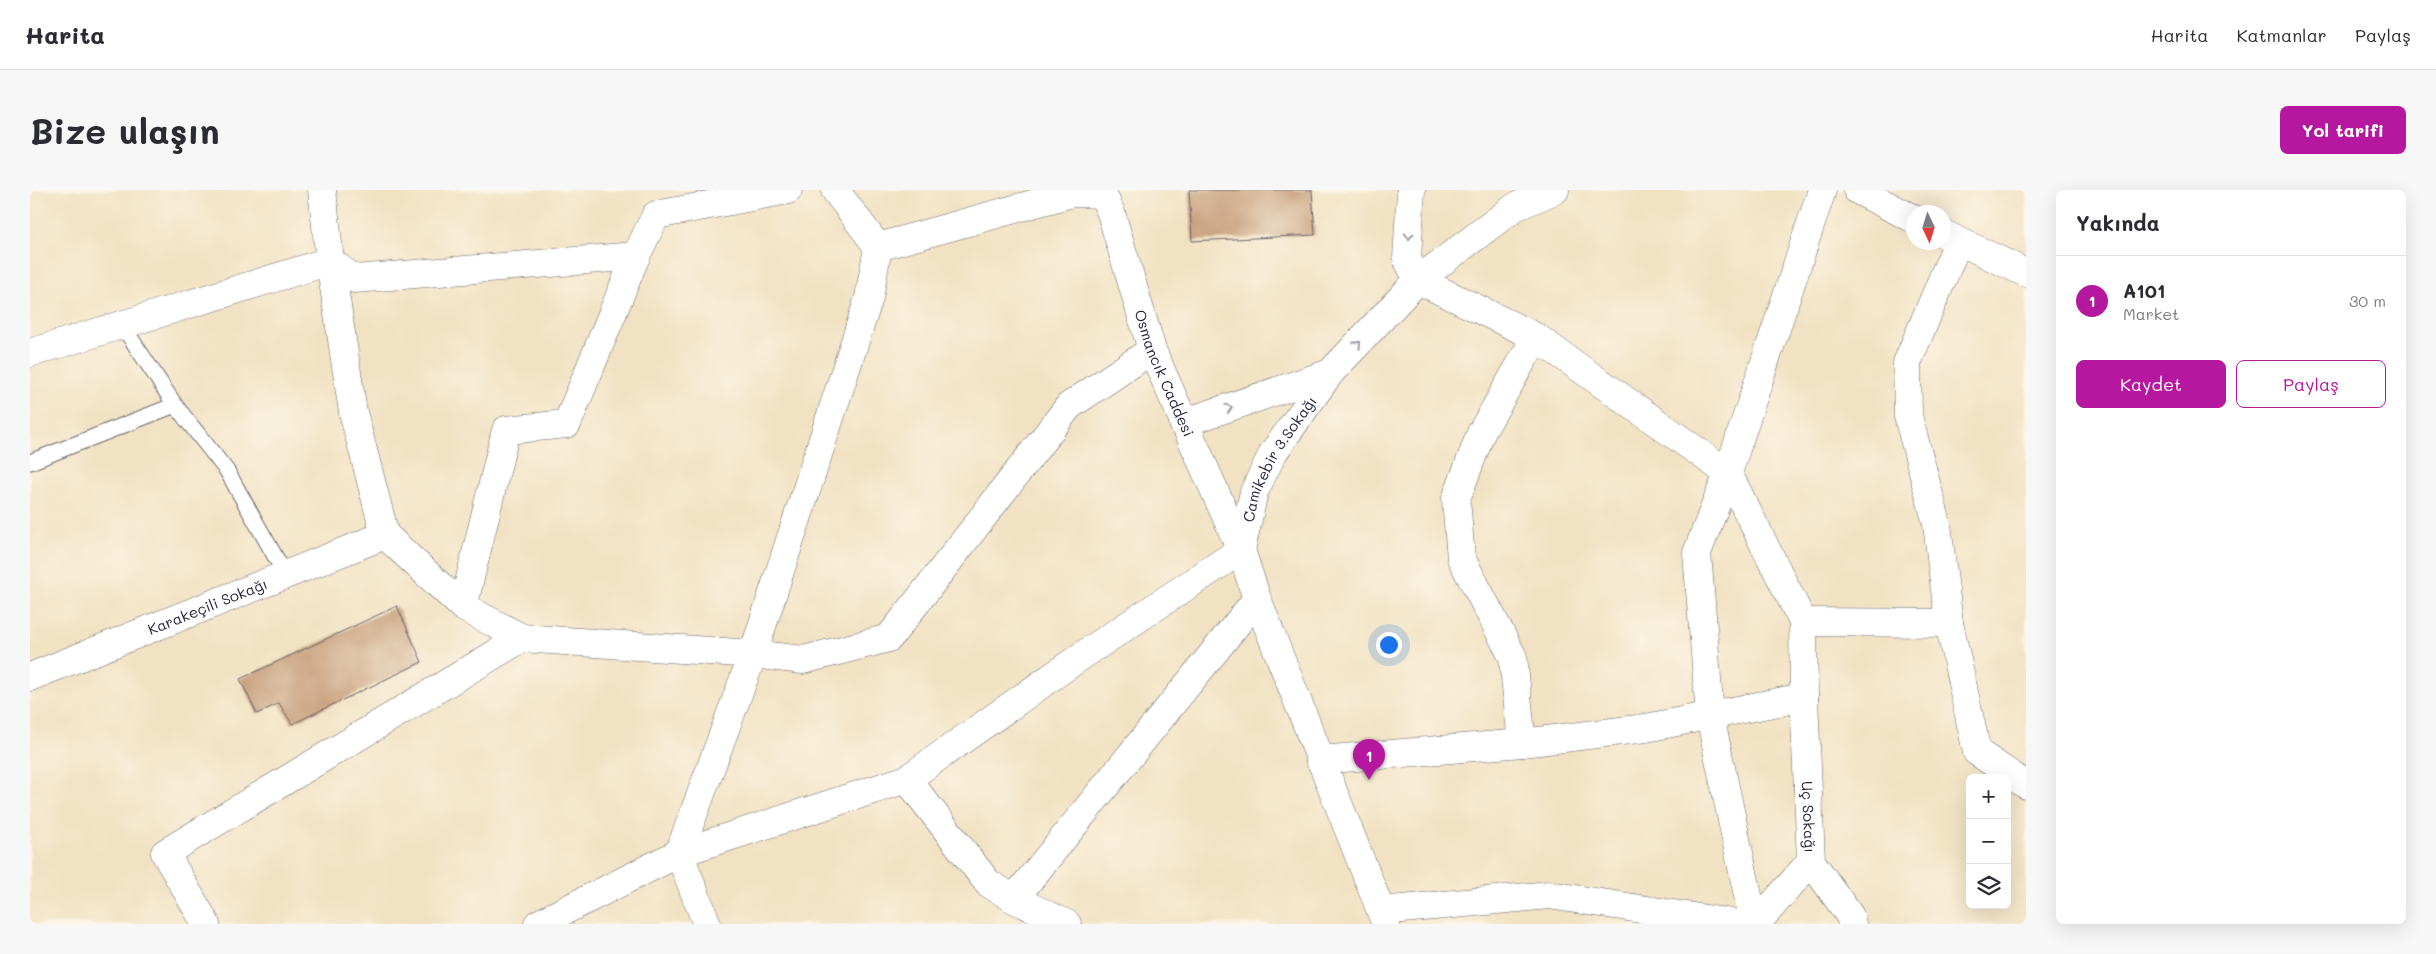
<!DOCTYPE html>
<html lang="tr">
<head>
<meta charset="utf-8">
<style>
	body { margin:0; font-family:Mali,sans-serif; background:#f7f7f7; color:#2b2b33 }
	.controls { position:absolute; right:15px; bottom:15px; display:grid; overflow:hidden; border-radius:8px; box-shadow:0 5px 20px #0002 }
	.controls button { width:45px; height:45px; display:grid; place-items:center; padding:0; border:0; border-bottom:1px solid #e1e1e2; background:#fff; color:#2b2b33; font:25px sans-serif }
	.compass { position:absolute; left:1876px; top:15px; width:45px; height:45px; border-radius:50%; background:#fff; box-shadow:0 5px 20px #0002; rotate:176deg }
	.you { position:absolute; left:1358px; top:454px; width:18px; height:18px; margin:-12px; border:4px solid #fff; border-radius:50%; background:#1a73e8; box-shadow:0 0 0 8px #1a73e833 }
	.badge { display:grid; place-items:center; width:32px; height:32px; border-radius:50%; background:#b5179e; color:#fff; font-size:16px; font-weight:700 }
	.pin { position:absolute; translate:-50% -41px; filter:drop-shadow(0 1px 2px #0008) }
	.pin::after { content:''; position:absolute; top:26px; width:18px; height:15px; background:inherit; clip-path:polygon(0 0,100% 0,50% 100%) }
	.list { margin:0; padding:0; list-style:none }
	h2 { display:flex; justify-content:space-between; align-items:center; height:65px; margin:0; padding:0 20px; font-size:21px }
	h2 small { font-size:16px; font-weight:400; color:#7c7c81 }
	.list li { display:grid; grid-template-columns:32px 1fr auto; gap:15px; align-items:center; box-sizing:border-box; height:90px; padding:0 20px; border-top:1px solid #e1e1e2 }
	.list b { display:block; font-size:19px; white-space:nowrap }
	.list p { margin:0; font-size:16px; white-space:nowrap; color:#7c7c81 }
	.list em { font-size:16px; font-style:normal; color:#7c7c81 }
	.actions { display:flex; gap:10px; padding:15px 20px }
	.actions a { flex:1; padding:11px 0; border:1px solid #b5179e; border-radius:8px; text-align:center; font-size:18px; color:#b5179e }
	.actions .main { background:#b5179e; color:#fff }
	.icon { flex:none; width:28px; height:28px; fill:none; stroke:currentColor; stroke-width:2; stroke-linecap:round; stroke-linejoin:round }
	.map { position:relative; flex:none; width:1996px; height:734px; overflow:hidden; border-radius:8px }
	header { display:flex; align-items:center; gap:30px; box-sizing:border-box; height:70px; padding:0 25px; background:#fff; border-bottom:1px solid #e1e1e2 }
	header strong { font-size:24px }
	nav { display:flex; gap:28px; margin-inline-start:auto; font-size:18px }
	.intro { display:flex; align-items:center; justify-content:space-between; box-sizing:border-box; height:120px; padding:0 30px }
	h1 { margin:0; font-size:35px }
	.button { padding:12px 22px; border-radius:8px; background:#b5179e; color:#fff; font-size:18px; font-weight:700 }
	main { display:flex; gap:30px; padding:0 30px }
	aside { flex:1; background:#fff; border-radius:8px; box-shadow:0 5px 20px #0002 }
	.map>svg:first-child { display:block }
	.building { fill:#c9a381 }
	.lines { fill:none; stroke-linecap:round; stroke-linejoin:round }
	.service-casing { stroke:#6a656b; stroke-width:17 }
	.minor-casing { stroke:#6a656b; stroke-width:29 }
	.service { stroke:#fff; stroke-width:15 }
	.minor { stroke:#fff; stroke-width:28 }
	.oneway { stroke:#9c9ca7 }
	.labels { text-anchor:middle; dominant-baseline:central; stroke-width:5; stroke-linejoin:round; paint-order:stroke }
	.street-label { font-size:15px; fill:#22223b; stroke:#fcf5e5 }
</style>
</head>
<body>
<header>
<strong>Harita</strong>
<nav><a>Harita</a><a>Katmanlar</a><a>Paylaş</a></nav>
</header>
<div class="intro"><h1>Bize ulaşın</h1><a class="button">Yol tarifi</a></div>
<main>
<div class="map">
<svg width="1996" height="734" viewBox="0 0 1996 734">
	<rect width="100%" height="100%" fill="#fcf5e5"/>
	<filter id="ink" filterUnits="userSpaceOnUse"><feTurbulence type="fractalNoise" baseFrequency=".02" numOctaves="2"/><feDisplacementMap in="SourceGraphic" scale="10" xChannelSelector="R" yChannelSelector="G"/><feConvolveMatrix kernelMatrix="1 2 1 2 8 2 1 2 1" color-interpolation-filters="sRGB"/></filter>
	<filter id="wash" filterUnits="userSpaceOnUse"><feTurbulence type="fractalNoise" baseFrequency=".0096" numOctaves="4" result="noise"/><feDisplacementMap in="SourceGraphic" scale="20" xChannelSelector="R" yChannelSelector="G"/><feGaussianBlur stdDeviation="1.12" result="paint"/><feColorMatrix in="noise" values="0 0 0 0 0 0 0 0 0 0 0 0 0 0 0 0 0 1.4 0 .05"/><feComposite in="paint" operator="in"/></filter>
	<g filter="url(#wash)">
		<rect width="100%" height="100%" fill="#f1e2c3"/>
		<g id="blocks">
			<!-- building -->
			<g class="building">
				<path d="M1159,0H1282L1285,45L1162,51Z"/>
				<path d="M367,416L392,472L262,534L249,513L227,524L210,489Z"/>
			</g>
		</g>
	</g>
	<g filter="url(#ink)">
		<use href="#blocks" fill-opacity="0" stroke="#6a656b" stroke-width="1"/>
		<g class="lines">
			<!-- service casing -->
			<g class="service-casing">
				<g id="service">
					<path d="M92,135L145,215L197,281L255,384"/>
					<path d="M0,272L145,215"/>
				</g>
			</g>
			<!-- minor casing -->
			<g class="minor-casing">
				<g id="minor">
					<path d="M292,0L300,71L323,222L355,345L433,417L492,448L723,464L773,470L859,448L1039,216L1122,160"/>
					<path id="s1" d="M1071,0L1081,23L1122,160L1211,360L1227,409L1356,734"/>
					<path d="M1381,0L1377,69L1388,90"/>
					<path id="s2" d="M1792,0L1698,283L1773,432L1774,507L1781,671L1820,726L1822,734"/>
					<path d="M1827,0L1884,29"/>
					<path d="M1914,44L1996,83"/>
					<path d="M1928,52L1877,173L1878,226L1907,334L1919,433L1947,562L1996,595"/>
					<path d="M848,57L1042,3L1073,4"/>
					<path d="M1388,90L1506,147L1698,283L1667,363L1680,526L1724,734"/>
					<path d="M0,163L300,71L324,89L606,66"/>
					<path d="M1153,233L1300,183"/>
					<path id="s3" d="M1211,360L1224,302L1243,263L1300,183L1388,90L1485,17L1525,0"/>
					<path d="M433,417L476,240L537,234L606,66L626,25L758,0"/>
					<path d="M1773,432L1919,433"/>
					<path id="s4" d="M0,487L355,345"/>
					<path d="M1492,553L1483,467L1431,368L1426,309L1451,243L1506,147"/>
					<path d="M1290,570L1492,553L1616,538L1774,507"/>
					<path d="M877,589L958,693L984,709L1037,734"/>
					<path d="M984,709L1227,409"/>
					<path d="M1351,721L1519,705L1709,734"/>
					<path d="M176,734L135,663L492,448"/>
					<path d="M508,734L649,663L877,589L1050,467L1211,360"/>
					<path d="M677,734L649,663L723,464L839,108L848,57L805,0"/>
					<path d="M1726,734L1781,671"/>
				</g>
			</g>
			<!-- service -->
			<use href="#service" class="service"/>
			<!-- minor -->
			<use href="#minor" class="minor"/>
		</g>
		<!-- one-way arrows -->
		<defs><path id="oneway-chevron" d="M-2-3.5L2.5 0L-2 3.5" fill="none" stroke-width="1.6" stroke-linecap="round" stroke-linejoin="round" transform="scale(1.25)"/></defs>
		<g class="oneway">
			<use href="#oneway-chevron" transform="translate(1379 46) rotate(93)"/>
			<use href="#oneway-chevron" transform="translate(1328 154) rotate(-47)"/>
			<use href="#oneway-chevron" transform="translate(1199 218) rotate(-19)"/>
		</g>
	</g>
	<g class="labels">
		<!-- street labels -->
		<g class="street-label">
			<text stroke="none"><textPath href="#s1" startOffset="194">Osmancık Caddesi</textPath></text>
			<text stroke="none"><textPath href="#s3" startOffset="100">Camikebir 3.Sokağı</textPath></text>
			<text stroke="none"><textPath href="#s4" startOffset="191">Karakeçili Sokağı</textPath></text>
			<text stroke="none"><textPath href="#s2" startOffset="660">Uç Sokağı</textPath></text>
		</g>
	</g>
</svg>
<div class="controls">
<button>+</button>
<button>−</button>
<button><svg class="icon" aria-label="layers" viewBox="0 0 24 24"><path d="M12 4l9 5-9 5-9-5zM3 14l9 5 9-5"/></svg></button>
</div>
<svg class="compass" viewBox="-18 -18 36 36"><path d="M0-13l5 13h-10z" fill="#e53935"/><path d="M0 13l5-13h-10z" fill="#7c7c81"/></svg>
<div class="you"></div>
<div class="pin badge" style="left:1339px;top:590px">1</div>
</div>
<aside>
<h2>Yakında<small></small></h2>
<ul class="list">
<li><span class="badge">1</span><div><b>A101</b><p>Market</p></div><em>30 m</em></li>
</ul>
<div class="actions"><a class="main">Kaydet</a><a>Paylaş</a></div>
</aside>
</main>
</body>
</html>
